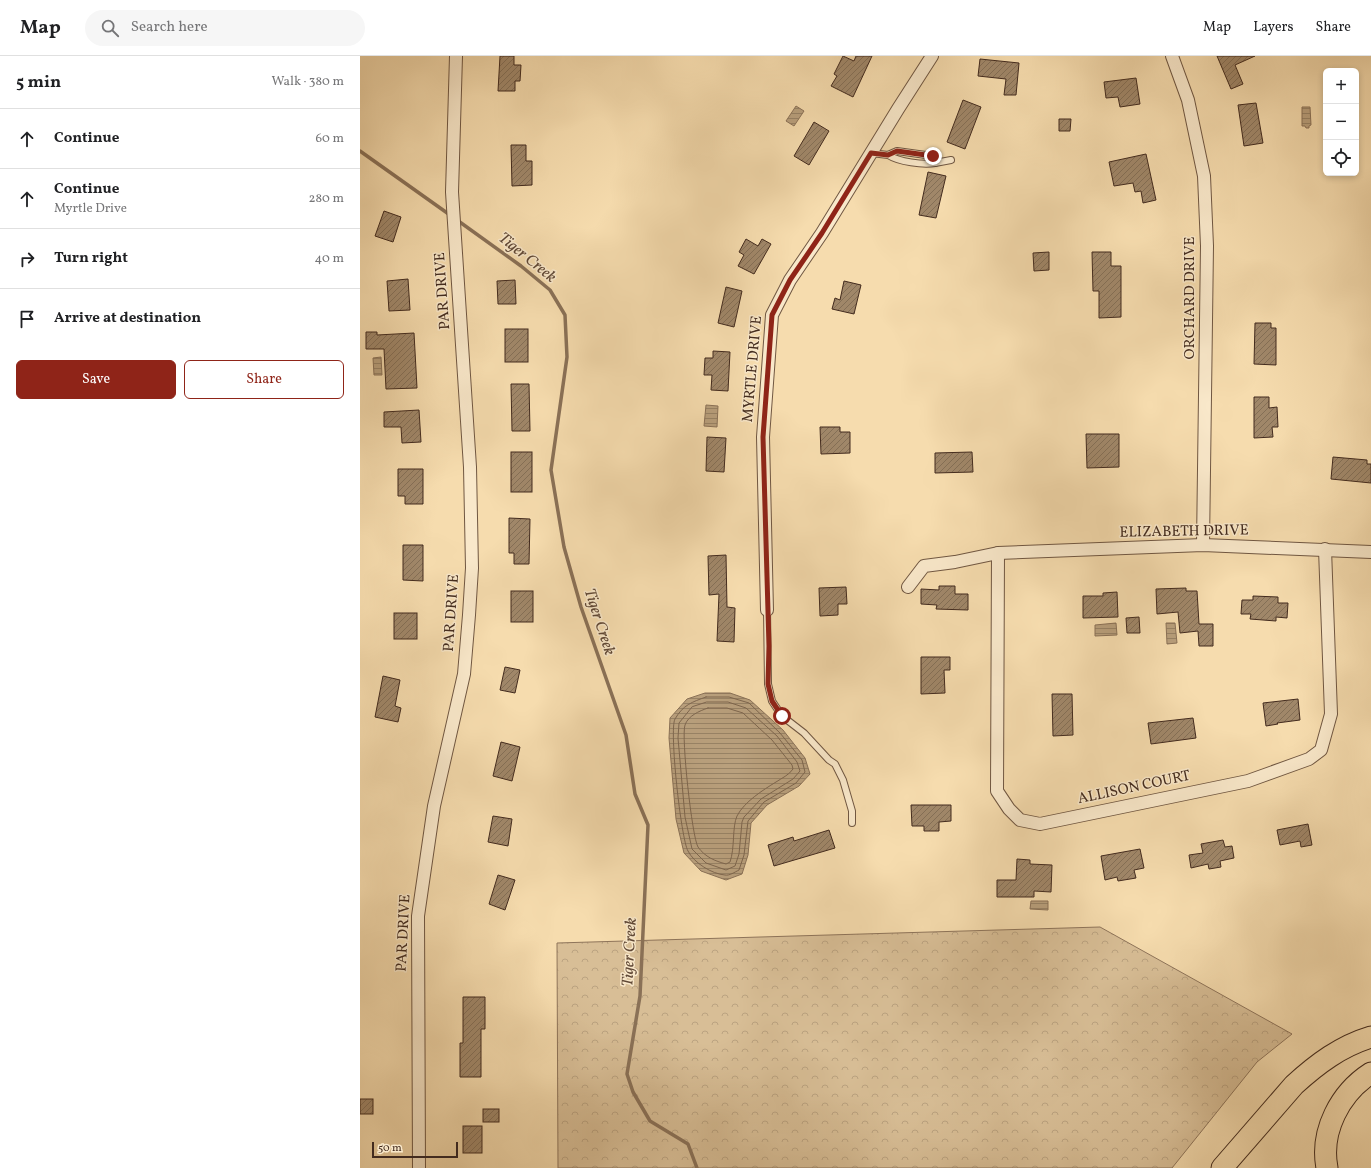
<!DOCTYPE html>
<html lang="en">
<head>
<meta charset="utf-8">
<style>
	body { margin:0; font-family:Vollkorn,serif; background:#f6f6f6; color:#202124 }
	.controls { position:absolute; right:12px; top:12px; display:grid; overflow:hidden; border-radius:6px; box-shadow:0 2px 6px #0003 }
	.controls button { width:36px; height:36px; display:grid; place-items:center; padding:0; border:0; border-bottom:1px solid #e0e0e0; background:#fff; color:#202124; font:20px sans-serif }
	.scale { position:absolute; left:12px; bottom:10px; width:86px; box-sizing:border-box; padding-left:4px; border:2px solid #432b1e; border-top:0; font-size:11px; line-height:14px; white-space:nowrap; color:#432b1e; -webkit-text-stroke:3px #f9e8ca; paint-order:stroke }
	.stop { position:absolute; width:12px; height:12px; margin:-9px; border:3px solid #8f2418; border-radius:50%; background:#fff }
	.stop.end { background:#8f2418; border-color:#fff; box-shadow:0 1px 4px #0008 }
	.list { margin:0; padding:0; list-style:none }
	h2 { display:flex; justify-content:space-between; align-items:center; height:52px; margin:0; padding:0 16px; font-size:17px }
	h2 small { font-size:13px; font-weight:400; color:#757577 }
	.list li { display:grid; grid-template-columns:26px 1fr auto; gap:12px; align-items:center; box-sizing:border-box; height:60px; padding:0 16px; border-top:1px solid #e0e0e0 }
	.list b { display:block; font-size:15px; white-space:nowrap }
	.list p { margin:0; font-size:13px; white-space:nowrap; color:#757577 }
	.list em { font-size:13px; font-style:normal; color:#757577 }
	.actions { display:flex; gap:8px; padding:12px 16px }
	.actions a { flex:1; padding:9px 0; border:1px solid #8f2418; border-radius:6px; text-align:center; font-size:14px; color:#8f2418 }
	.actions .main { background:#8f2418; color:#fff }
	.icon { flex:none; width:22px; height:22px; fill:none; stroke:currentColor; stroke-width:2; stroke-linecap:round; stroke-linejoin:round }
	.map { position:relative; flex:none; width:1011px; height:1112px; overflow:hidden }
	header { display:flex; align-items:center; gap:24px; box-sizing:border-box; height:56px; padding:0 20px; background:#fff; border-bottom:1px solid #e0e0e0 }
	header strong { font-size:19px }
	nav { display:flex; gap:22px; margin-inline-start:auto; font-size:14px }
	.search { width:280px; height:36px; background:#f6f6f6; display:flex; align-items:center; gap:10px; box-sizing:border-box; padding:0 14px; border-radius:22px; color:#757577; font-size:15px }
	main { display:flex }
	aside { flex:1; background:#fff }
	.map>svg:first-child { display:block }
	.forest { fill:url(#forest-crowns); stroke:#8e745a }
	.water { fill:url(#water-rules); stroke:#8a7157 }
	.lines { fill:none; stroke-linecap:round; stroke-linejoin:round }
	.shore { stroke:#7e664e; stroke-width:1 }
	.stream { stroke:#8a7157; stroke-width:3.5 }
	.building { fill:url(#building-hatch); stroke:#432b1e }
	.service-casing { stroke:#705742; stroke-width:8 }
	.minor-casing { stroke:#705742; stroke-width:14 }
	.motorway-casing { stroke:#432b1e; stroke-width:23 }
	.service { stroke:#f9e8ca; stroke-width:6 }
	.minor { stroke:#f9e8ca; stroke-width:12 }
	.motorway { stroke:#f6dcae; stroke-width:21 }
	.route { stroke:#8f2418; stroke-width:5 }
	.labels { text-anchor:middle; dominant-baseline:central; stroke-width:3; stroke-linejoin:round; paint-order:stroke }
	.street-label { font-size:15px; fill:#432b1e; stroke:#f9e8ca }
	.water-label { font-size:16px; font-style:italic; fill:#604836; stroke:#f9e8ca }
</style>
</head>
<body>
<header>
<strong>Map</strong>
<div class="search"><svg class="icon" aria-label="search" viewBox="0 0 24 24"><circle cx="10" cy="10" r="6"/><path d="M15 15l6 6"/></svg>Search here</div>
<nav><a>Map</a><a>Layers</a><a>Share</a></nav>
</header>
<main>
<aside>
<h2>5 min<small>Walk · 380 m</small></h2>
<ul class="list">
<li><svg class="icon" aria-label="ahead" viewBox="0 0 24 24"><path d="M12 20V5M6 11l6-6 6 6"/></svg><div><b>Continue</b></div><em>60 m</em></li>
<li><svg class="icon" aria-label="ahead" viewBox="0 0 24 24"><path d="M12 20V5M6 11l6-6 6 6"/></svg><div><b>Continue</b><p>Myrtle Drive</p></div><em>280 m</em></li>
<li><svg class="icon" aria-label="right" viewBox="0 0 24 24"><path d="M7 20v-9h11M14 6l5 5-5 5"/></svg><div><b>Turn right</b></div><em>40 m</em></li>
<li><svg class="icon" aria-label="arrive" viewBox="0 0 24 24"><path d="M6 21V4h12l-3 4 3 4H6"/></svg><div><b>Arrive at destination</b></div></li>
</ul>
<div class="actions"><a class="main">Save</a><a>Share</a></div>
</aside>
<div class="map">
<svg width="1011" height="1112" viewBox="0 0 1011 1112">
	<defs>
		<pattern id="forest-crowns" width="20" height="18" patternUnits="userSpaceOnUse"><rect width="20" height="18" fill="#d8be96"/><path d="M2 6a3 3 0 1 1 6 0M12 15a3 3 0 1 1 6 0" fill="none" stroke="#bba381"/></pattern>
		<pattern id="water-rules" width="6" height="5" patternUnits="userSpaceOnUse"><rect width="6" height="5" fill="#b9a07d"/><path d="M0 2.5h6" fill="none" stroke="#988366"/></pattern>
		<pattern id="building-hatch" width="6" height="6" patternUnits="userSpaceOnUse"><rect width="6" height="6" fill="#a08769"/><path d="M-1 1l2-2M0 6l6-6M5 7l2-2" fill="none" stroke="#846f56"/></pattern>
	</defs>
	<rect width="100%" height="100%" fill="#f6dcae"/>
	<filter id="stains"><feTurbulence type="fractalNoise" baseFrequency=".005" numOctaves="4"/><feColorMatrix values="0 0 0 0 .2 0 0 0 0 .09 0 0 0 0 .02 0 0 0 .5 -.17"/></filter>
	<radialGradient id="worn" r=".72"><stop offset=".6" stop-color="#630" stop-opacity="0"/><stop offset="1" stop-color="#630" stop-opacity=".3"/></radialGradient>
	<!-- forest -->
	<path class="forest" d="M740,871L932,978L897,1006L812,1112H198L197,887Z"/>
	<!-- water -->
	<g class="water">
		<path d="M436,50L444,55L434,70L426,65Z"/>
		<path d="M942,51H950L951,69L949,70V72H946L945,70H942Z"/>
		<path d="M21,301L22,319H14L13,302Z"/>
		<path d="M346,349L358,350L357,371L344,370Z"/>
		<path d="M756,567L757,579L735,580V569Z"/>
		<path d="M806,567H815L817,587L807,588Z"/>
		<path d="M345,637H370L390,644L423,674L445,702L450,718L439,730L407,749L391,767L388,799L382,818L366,824L341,815L324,797L316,763L309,682L310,662L327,643Z"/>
		<path d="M671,845H688V854L670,853Z"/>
	</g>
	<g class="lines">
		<!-- shore -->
		<g class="shore">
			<path d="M346,641H369L389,647L420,677L442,704L445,716L436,727L404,746L388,765L384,799L379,814C375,816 369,820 365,819C352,818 334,807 328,795C321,783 309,673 315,663C323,649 332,646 346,641Z"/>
			<path d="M347,646H368L386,652L417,680L437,706L440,715L433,723L401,743L384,761L382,766L379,798L375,810L366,814L346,807L332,793L325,761L318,682L319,667L332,651Z"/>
			<path d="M348,652H367L383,657L412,684L432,709L433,713C429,719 422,722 416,726C403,734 384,746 377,760C372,771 375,792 370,806L366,808C355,805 345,801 338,791C332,781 321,680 325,669C328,660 339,655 348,652Z"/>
		</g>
		<!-- stream -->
		<g class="stream">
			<path d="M0,95L90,159"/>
			<path d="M97,164L161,210L190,234L205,259L207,301L191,414L204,491L221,551L266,679L275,738L288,769L280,940L267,1018L273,1036L290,1065L328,1088L337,1112"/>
		</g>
	</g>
	<!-- building -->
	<g class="building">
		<path d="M140,0H154V9H161L160,25H155V35H138Z"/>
		<path d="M483,0L494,5L496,0H512L493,41L471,30L477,20L474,18Z"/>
		<path d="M857,0H895L875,9L883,28L871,33Z"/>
		<path d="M620,3L659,7L656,39H644L646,23L618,20Z"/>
		<path d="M776,22L780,48L760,51L758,41L746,42L744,26Z"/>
		<path d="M603,44L621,51L605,93L587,86Z"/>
		<path d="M896,47L903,87L884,90L878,49Z"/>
		<path d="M699,63H711L710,75H699Z"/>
		<path d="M454,66L469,75L449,109L434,100Z"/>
		<path d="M151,89H166V105H172V129L152,130Z"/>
		<path d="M786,98L796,144L783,147L781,135L775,136L773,127L754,130L749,106Z"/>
		<path d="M568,116L586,120L576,162L559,159Z"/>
		<path d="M24,155L41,161L33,186L15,180Z"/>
		<path d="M386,183L398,190L402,183L411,188L394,218L378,210L384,199L379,196Z"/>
		<path d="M689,196V214L674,215L673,197Z"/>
		<path d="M732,196H751V210H761V261L739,262V235H733Z"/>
		<path d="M48,223L50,254L29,255L27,225Z"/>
		<path d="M155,224L156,248H138L137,225Z"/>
		<path d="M484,225L501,229L494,258L472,253L475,242L480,244Z"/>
		<path d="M366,231L382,235L374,271L358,267Z"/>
		<path d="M895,267H911V272H916V309L894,308Z"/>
		<rect x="145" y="273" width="23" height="33"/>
		<path d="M6,276H17V279L54,277L57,332L26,333L24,293H6Z"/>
		<path d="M353,295L370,296L368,335L351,334L352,319H344L345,302H353Z"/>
		<path d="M151,328H169L170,375H152Z"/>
		<path d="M894,341H909V352L917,351L918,371H912L913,381L894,382Z"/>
		<path d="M59,354L61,386L42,387L41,371H24V356Z"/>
		<path d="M460,371H480V376H490V397L461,398Z"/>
		<path d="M726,378H759V411L727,412Z"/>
		<path d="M347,381L366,382L364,416L346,415Z"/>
		<rect x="151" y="396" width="21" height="40"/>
		<path d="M612,396L613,416L575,417V397Z"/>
		<path d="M973,401L1007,404V408H1011V427L971,423Z"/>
		<path d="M38,413H63V448H45V440H38Z"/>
		<path d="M149,462L170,463L169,508H154V497H149Z"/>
		<path d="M43,489H63V525L43,524Z"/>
		<path d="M366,499L367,551L375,552L374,586L357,585L359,538L349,539L348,500Z"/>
		<path d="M579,530H595V538H608V554L576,553L577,549L561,548V533L579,534Z"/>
		<path d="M486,531L487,548H478V559L460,560L459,532Z"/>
		<path d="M826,532V535H837L839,568H853V590H839L838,575L820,577L818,556L797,558L796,533Z"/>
		<rect x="151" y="535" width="22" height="31"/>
		<path d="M757,536L758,561L723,562V540H743V537Z"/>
		<path d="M893,540L918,541V547H928L927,562L916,561V565L890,563L891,558H881L882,544H893Z"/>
		<rect x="34" y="557" width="23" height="26"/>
		<path d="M779,561L780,577H767L766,562Z"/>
		<path d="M561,601H590V614H584L585,637L561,638Z"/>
		<path d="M145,611L160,614L155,637L140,634Z"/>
		<path d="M23,620L40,624L35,650L41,652L38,666L15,661Z"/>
		<path d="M692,638H712L713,679L693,680Z"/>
		<path d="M938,643L940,664L917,667L918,668L906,670L903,647Z"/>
		<path d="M833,662L836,682L791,688L788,667Z"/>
		<path d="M141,686L160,691L152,725L133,720Z"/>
		<path d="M551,749H591V765L579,766V775H564V770H552Z"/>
		<path d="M133,760L152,763L148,790L128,786Z"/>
		<path d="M948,768L952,789L941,791L940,785L920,789L917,774Z"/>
		<path d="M469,774L475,792L414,810L408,789L433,781L434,785Z"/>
		<path d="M863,784L865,791L872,790L874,802L860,805L861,811L849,813L848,808L831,812L829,799L843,797L841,788Z"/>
		<path d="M780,793L784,812L774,814L776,822L758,825L757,821L745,824L741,800Z"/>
		<path d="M657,803L670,804V808L692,809L691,836L674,835V841H637V824H656Z"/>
		<path d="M138,819L155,824L145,854L129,848Z"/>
		<path d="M103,941H125V973H121V1021H100V987H103Z"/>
		<rect x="0" y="1043" width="13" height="15"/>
		<rect x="123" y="1053" width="16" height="13"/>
		<rect x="103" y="1070" width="19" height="27"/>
	</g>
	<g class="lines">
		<!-- service casing -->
		<g class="service-casing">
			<g id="service">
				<path d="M511,97L528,99L537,95L573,100L575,107C563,109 539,106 528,99"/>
				<path d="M575,107L591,104"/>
				<path d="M407,554L408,628L412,645L422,660L444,677L469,704L475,708L483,724L492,755V767"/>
			</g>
		</g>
		<!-- minor casing -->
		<g class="minor-casing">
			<g id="minor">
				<path d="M812,0L828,44L844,120L847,190L843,489"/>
				<path d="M638,497L637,735L649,753L660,764L680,768L888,725L949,703L961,694L971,658L965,493"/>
				<path d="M548,531L564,510L595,506L638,497L843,489L1011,496"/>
				<path d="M407,554L403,381L412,259L430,224L462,177L538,53L572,0"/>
				<path d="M59,1112L58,860L74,750L104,618L109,559L112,512L110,411L92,136L96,0"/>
			</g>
		</g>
		<!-- motorway casing -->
		<g class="motorway-casing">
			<g id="motorway">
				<path d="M862,1112L934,1029C957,1008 981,990 1011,981"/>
				<path d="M967,1112C960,1075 980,1037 1011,1017"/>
			</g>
		</g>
		<!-- service -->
		<use href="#service" class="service"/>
		<!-- minor -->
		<use href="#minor" class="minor"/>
		<!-- motorway -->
		<use href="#motorway" class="motorway"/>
	</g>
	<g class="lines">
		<!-- route -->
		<path class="route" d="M422,660L412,645L408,628L409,590L403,381L412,259L430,224L462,177L511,97L528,99L537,95L573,100"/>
	</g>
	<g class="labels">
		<!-- street labels -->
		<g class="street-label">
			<text transform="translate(83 235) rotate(-94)">PAR DRIVE</text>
			<text transform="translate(830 242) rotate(-90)">ORCHARD DRIVE</text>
			<text transform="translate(393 313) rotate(-85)">MYRTLE DRIVE</text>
			<text transform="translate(824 476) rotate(-1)">ELIZABETH DRIVE</text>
			<text transform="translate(92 557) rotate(-86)">PAR DRIVE</text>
			<text transform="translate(774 732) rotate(-12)">ALLISON COURT</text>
			<text transform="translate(44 877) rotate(-87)">PAR DRIVE</text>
		</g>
		<!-- water labels -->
		<g class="water-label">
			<text transform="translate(167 202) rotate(39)">Tiger Creek</text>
			<text transform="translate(239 566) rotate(72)">Tiger Creek</text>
			<text transform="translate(270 896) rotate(-87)">Tiger Creek</text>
		</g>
	</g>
	<rect width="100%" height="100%" filter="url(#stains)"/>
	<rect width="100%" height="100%" fill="url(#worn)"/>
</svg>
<div class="controls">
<button>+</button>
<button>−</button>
<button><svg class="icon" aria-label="locate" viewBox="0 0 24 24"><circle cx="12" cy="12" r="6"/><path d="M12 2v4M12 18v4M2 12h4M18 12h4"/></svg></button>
</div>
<div class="scale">50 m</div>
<div class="stop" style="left:422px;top:660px"></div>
<div class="stop end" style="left:573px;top:100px"></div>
</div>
</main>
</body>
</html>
